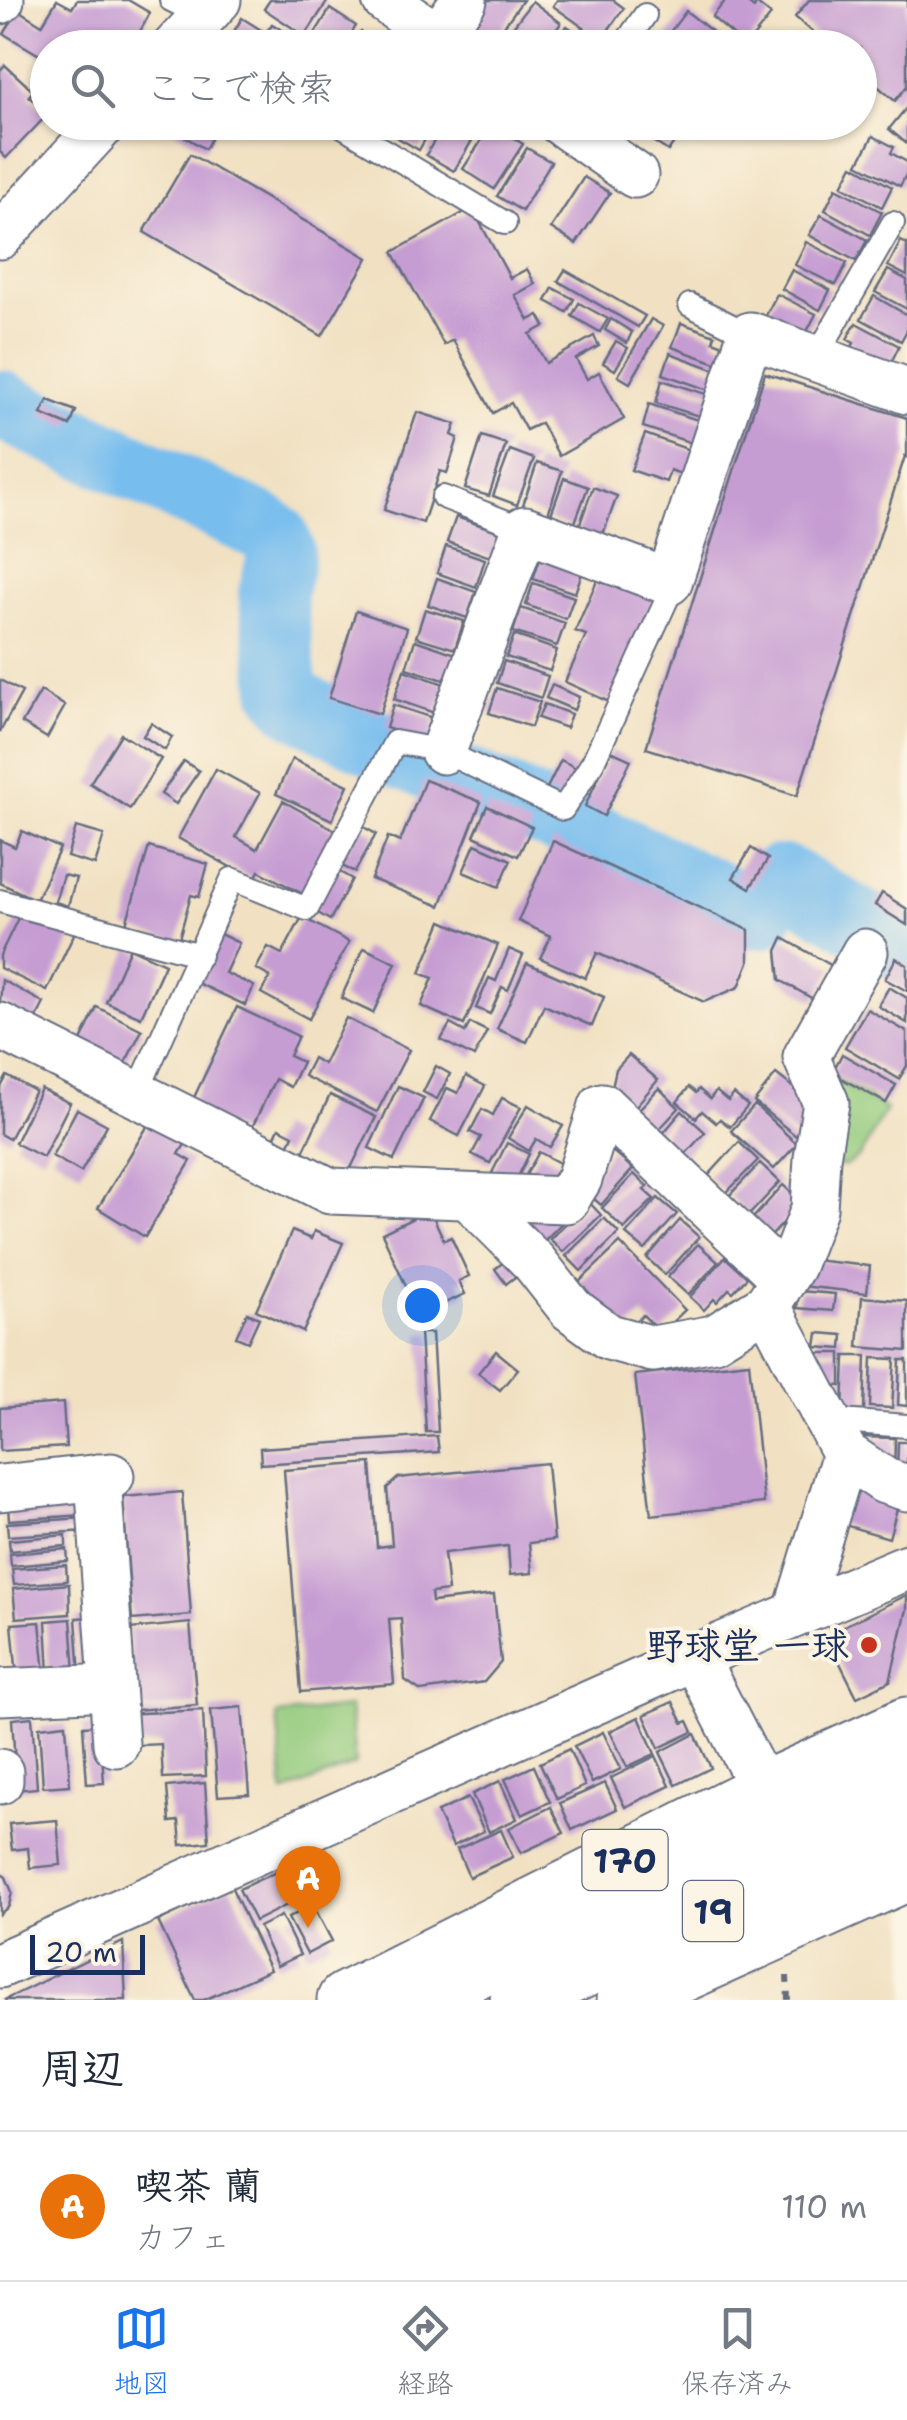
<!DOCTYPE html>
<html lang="ja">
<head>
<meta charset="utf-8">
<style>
	body { margin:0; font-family:"Shantell Sans","Klee One",sans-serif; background:#f2f2f3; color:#1f2937 }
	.scale { position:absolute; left:30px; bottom:25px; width:115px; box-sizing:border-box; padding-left:10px; border:5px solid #1b2f5e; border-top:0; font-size:28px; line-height:35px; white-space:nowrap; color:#1b2f5e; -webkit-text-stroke:8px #fcf5e5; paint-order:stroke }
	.you { position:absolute; left:422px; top:1305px; width:35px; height:35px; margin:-25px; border:8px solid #fff; border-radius:50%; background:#1a73e8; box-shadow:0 0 0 15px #1a73e833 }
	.badge { display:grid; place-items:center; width:65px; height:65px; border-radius:50%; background:#1a73e8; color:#fff; font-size:32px; font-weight:700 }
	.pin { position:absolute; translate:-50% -82px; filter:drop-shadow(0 2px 5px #0008) }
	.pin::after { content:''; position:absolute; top:52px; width:35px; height:30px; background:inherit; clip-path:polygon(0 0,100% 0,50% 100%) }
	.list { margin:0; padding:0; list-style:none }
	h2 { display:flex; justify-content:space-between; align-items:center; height:130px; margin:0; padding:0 40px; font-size:42px }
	h2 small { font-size:32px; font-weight:400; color:#747a83 }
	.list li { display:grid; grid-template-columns:65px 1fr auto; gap:30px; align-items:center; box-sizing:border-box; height:150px; padding:0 40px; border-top:2px solid #e0e1e3 }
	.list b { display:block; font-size:38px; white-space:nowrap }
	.list p { margin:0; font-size:32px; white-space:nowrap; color:#747a83 }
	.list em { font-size:32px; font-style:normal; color:#747a83 }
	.icon { flex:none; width:55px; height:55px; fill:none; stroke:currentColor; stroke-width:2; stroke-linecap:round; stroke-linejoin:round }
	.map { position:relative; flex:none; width:907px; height:2000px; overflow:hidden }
	.search { position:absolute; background:#fff; box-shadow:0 2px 8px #0004; left:30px; right:30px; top:30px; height:110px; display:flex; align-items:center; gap:25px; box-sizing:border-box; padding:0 35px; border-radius:55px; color:#747a83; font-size:38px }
	.sheet { height:280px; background:#fff }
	nav { display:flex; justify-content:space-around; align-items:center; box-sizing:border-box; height:140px; border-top:2px solid #e0e1e3; background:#fff; font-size:28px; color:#747a83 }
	nav a { display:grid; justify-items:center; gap:5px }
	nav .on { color:#1a73e8 }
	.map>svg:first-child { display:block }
	.green { fill:#94cb7e; stroke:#587d6e; stroke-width:2.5 }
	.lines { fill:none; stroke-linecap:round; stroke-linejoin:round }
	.river { stroke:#77bdee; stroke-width:68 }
	.building { fill:#c69dd3 }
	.service-casing { stroke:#666d81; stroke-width:26 }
	.minor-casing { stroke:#666d81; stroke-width:49 }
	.primary-casing { stroke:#666d81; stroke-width:59 }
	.trunk-casing { stroke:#666d81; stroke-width:59 }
	.path { stroke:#666d81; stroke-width:6; stroke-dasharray:8 8; stroke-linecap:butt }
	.service { stroke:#fff; stroke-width:22 }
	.minor { stroke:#fff; stroke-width:45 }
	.primary { stroke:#fff; stroke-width:55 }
	.trunk { stroke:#fff; stroke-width:55 }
	.poi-dot { fill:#c8321e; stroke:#fcf5e5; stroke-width:4 }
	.labels { text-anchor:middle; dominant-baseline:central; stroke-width:8; stroke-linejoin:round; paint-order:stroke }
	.shield { fill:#fcf5e5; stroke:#5e6a86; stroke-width:2.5 }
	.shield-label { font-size:35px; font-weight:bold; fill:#1b2f5e }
	.poi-label { font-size:38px; font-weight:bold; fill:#1b2f5e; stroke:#fcf5e5; text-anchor:end }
</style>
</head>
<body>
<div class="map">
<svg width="907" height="2000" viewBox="0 0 907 2000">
	<rect width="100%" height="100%" fill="#fcf5e5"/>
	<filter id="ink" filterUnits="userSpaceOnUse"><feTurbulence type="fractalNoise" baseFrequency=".01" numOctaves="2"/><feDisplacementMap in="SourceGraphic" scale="20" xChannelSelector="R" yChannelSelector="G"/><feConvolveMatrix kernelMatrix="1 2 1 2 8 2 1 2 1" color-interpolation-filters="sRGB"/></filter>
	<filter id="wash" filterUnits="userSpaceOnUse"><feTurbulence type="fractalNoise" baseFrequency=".0048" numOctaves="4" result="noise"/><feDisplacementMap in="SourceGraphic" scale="40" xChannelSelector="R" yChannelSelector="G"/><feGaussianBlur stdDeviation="2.25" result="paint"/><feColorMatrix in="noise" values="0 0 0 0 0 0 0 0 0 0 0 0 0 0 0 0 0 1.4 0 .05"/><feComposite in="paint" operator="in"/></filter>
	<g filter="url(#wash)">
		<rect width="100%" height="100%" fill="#f1e1c2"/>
		<!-- green -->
		<g class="green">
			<path d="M821,1070L886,1109L860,1156L845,1166L830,1164Z"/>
			<path d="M350,1707L355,1764L284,1793L277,1715Z"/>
		</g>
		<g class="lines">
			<!-- river -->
			<path class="river" d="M0,404L27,418L262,527L274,535L280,548V562L272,594L284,689L296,704L383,747L549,816L759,915L778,879H785L907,950"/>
		</g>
		<g id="blocks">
			<!-- building -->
			<g class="building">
				<path d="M57,0L72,8L77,0H128L150,13L131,48H48V60L4,34L18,10L42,25Z"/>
				<path d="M270,0H324L327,2L305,36L264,9Z"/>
				<path d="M487,0H523L491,44L468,27Z"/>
				<path d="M557,0H613L624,8L601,40L553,6Z"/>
				<path d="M726,0H744L754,8L756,3L771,15L746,46L712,17Z"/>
				<path d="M809,0H907V86L895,101L860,71V48H832L795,17Z"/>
				<path d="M532,1L561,23L543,48H524L507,35Z"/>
				<path d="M330,9L356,26L343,48H306Z"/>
				<path d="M686,11L733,48H682L667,36Z"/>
				<path d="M242,18L266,33L272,24L300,41L296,48H245L230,38Z"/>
				<path d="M567,26L599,48H552Z"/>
				<path d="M361,32L385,48H351Z"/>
				<path d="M5,65L33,91L29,96L48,114L6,158L0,152V70Z"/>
				<path d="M907,107V144L889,129Z"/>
				<path d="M161,122H220L205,149Z"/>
				<path d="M400,122H435L419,150L393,135Z"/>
				<path d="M445,122H483L454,171L426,155Z"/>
				<path d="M601,122H632L621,138Z"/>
				<path d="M654,122H688L668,151L645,136Z"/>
				<path d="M492,124L523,144L494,189L463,169Z"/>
				<path d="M873,136L894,147L891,153L907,162V173L900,186L858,164Z"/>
				<path d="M527,148L551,162L522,211L497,196Z"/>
				<path d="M190,154L368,258L322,336L144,232Z"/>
				<path d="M853,165L892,187L882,207L842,186Z"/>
				<path d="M584,177L610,193L576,244L551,228Z"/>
				<path d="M836,188L882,212L870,235L825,210Z"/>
				<path d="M472,208L510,278L527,269L535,284L515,295L529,320L539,315L545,326L530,334L546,363L594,336L599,346L576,359L587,379L599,372L624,419L559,456L541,423L526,430L511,403L493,413L453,340L444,345L393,252Z"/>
				<path d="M821,215L867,240L856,261L809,235Z"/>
				<path d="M901,241L907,244V276L888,266Z"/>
				<path d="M806,242L847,263L836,285L795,265Z"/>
				<path d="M565,270L645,316L638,327L558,281Z"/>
				<path d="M792,270L830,290L820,310L782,289Z"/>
				<path d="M888,270L907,280V309L875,292Z"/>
				<path d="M553,288L574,299L567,312L546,301Z"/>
				<path d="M777,294L816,314L804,337L765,317Z"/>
				<path d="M874,296L907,315V330L901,341L861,319Z"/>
				<path d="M579,303L608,319L600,332L572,316Z"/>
				<path d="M611,319L632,332L627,343L605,330Z"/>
				<path d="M651,319L663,326L630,383L618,376Z"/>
				<path d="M681,323L715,335L713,341L731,348L724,366L672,347Z"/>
				<path d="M856,323L899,346L886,373L849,353L854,343L847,339Z"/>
				<path d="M616,341L628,348L615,370L603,363Z"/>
				<path d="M670,353L724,373L717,393L663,374Z"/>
				<path d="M765,373L907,418V457L905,456L797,796L646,748Z"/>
				<path d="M662,380L719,398L712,420L656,403Z"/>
				<path d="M48,400L76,411L70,426L41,414Z"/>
				<path d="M649,404L707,423L701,446L643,427Z"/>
				<path d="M417,412L456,424L452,435L458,438L447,473L440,471L423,523L384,510Z"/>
				<path d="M645,434L701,454L684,475L670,470L666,482L631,470Z"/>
				<path d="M482,436L506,444L489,496L465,489Z"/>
				<path d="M510,450L534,459L517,505L493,496Z"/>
				<path d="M537,463L562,471L547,517L522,508Z"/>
				<path d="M564,478L588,487L573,528L549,520Z"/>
				<path d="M593,487L617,496L601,540L577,532Z"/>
				<path d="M456,517L501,532L493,558L447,542Z"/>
				<path d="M446,546L485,559L476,587L437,573Z"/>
				<path d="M542,552L584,567L575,593L533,579Z"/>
				<path d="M600,574L655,598L609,702L565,682L586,635L575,631Z"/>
				<path d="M437,578L476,592L467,618L428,605Z"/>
				<path d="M533,583L574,597L566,619L526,605Z"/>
				<path d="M521,608L565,623L557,646L513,632Z"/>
				<path d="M425,609L464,621L455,649L416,637Z"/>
				<path d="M356,611L407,628L380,714L329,698Z"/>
				<path d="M514,635L557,650L550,671L506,657Z"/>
				<path d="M415,640L456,654L447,681L406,668Z"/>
				<path d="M504,661L548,676L541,698L497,683Z"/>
				<path d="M404,670L447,685L437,714L394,699Z"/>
				<path d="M0,680L22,692L0,732Z"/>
				<path d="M552,685L579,697L574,710L546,698Z"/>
				<path d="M497,688L540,702L531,727L489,713Z"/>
				<path d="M41,691L65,706L47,738L22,723Z"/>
				<path d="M544,704L571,714L566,728L538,718Z"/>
				<path d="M393,705L436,719L428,742L386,728Z"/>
				<path d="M151,723L172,737L165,750L143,736Z"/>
				<path d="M121,734L161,759L130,809L90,783Z"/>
				<path d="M611,751L631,760L604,816L585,806Z"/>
				<path d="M292,759L348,785L332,820L276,794Z"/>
				<path d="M561,760L576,768L561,800L545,792Z"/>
				<path d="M184,761L199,771L176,804L161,794Z"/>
				<path d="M216,769L260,793L236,837L257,849L283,801L337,831L303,894L259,871L254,880L178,838Z"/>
				<path d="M425,780L481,802L440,906L371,879L388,837L400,842Z"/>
				<path d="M487,806L532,827L518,856L474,836Z"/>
				<path d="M360,825L376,834L355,872L339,865Z"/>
				<path d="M76,827L104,835L95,865L67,857Z"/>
				<path d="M22,831L60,848L36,900L0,883V840L15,847Z"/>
				<path d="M553,841L749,930V962L739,987L704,1002L597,953L585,978L540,958L551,936L518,921Z"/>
				<path d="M475,844L511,860L499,887L463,872Z"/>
				<path d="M149,847L208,864L199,897L191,895L178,942L125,927Z"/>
				<path d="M751,848L768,859L750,888L733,878Z"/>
				<path d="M336,870L352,879L330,920L313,910Z"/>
				<path d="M63,875L76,878L68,906L55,902Z"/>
				<path d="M882,893L907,909V925L875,905Z"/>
				<path d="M22,910L76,930L47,991L0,968V955Z"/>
				<path d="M302,917L349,942L309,1019L261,993L270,977L256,969L268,947L282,954Z"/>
				<path d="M442,921L498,945L464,1025L421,1006L433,978L420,973Z"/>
				<path d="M220,934L239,943L225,973L254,986L245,1005L197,983Z"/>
				<path d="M783,938L834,967L815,1000L780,980L777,951Z"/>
				<path d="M130,948L165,964L141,1017L106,1002Z"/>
				<path d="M364,948L396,963L373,1013L341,998Z"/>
				<path d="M509,949L523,955L508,990L502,987L490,1014L476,1008L489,978L496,981Z"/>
				<path d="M896,958L907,965V991L885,979Z"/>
				<path d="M527,963L604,997L592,1026L544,1005L527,1042L497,1029Z"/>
				<path d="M2,980L44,1003L35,1021L0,1002Z"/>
				<path d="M889,987L907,998V1023L878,1006Z"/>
				<path d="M97,1007L142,1030L124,1065L80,1043Z"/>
				<path d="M237,1007L298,1036L289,1056L302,1062L290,1087L275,1079L248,1136L189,1108Z"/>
				<path d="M867,1009L907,1032V1066L899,1079L845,1047Z"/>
				<path d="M346,1018L409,1050L377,1112L304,1076L313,1058L323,1064Z"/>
				<path d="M470,1023L487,1031L474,1057L441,1040L450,1024L465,1032Z"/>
				<path d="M842,1054L896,1085L886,1103L832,1073Z"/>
				<path d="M629,1055L658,1080L624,1120L608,1105L616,1069Z"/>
				<path d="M436,1066L450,1074L437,1099L423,1092Z"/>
				<path d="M776,1074L798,1091L808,1121L796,1136L754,1102Z"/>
				<path d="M7,1076L35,1091L9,1139L0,1134V1089Z"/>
				<path d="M466,1076L485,1086L459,1136L430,1121L447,1088L458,1093Z"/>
				<path d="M398,1086L424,1098L394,1160L369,1148Z"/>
				<path d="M689,1087L696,1093L699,1089L710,1099L716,1091L728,1101L734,1094L748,1106L730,1127L720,1119L716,1123L702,1111L696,1118L677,1102Z"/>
				<path d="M659,1088L679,1108L650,1139L629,1120Z"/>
				<path d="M41,1089L70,1103L43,1157L15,1143Z"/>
				<path d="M330,1095L376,1117L347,1176L302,1154Z"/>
				<path d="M502,1098L521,1107L490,1163L472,1154L481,1137L470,1132L482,1109L493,1115Z"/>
				<path d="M528,1105L563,1126L550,1147L536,1139L529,1151L508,1138Z"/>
				<path d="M755,1105L797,1144L774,1169L731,1131Z"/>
				<path d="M77,1109L107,1125L81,1172L52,1156Z"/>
				<path d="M682,1111L705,1132L681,1159L659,1138Z"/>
				<path d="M153,1117L189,1138L179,1154L191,1161L145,1237L98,1208Z"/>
				<path d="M279,1128L293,1135L284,1155L269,1149Z"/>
				<path d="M739,1142L758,1160L726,1193L708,1176Z"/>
				<path d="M507,1143L529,1154L512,1189L490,1177Z"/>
				<path d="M610,1149L633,1169L601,1205L585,1191Z"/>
				<path d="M539,1152L563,1165L549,1190L522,1182Z"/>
				<path d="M760,1163L780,1182L749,1215L729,1196Z"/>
				<path d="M634,1174L648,1187L644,1190L654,1199L624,1229L602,1208Z"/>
				<path d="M783,1185L802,1202L764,1244L745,1227Z"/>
				<path d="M658,1198L677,1214L645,1250L626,1234Z"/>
				<path d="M588,1201L601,1215L563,1252L550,1239Z"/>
				<path d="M430,1210L444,1240L451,1237L469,1276L459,1281L465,1294L419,1315L382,1233Z"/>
				<path d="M540,1212L564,1221L534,1251L511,1227Z"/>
				<path d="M604,1218L619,1233L581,1271L566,1256Z"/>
				<path d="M680,1220L699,1237L665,1275L647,1258Z"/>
				<path d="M292,1231L311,1239L314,1231L343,1243L303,1332L256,1310Z"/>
				<path d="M620,1243L685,1310L661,1333L643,1315L629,1328L615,1319L579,1282Z"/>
				<path d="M698,1244L718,1262L688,1295L668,1277Z"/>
				<path d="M512,1255L524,1270L506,1284L495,1269Z"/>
				<path d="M725,1257L747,1277L733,1292L729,1289L717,1302L714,1299L704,1310L690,1297Z"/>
				<path d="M813,1260L870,1266L867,1293L800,1286Z"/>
				<path d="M799,1291L835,1294L833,1311L797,1308Z"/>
				<path d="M862,1297L907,1301V1351L858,1347Z"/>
				<path d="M247,1313L259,1318L248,1342L236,1337Z"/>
				<path d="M420,1333H432L438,1432H426Z"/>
				<path d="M818,1333L843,1335L842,1349L816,1347Z"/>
				<path d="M496,1351L518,1369L500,1390L478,1373Z"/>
				<path d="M808,1353H841V1386L823,1385Z"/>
				<path d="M845,1356H866L864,1411L843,1410Z"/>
				<path d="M872,1358L895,1359L892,1408L870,1407Z"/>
				<path d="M900,1360H907V1406L898,1405Z"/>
				<path d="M749,1362L764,1503L651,1515L635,1375Z"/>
				<path d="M63,1403L66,1447L0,1451V1408Z"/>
				<path d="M437,1436L439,1452L261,1464L260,1448Z"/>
				<path d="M858,1437L895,1438L894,1474Z"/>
				<path d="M898,1442H907V1475H897Z"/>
				<path d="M371,1463L377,1547L392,1545L387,1488L398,1478L547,1463L554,1540L529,1543L532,1573L510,1575L508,1546L444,1553L448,1591L431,1593L432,1602L494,1595L501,1662L484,1682L421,1691L405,1680L401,1618L389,1619L394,1684L301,1692L284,1470Z"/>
				<path d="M844,1486L899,1501L889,1538L834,1522Z"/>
				<path d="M182,1492L191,1615L132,1620L123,1497Z"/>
				<path d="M83,1501L84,1515L9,1520L8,1506Z"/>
				<path d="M85,1518L86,1531L8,1536L7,1523Z"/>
				<path d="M66,1535V1546L10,1551L9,1540Z"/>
				<path d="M67,1549L68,1561L11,1566L10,1554Z"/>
				<path d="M66,1565L67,1581L14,1585L12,1569Z"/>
				<path d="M69,1584L70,1614L16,1618L13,1589Z"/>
				<path d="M907,1595V1609L890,1681L857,1697L826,1635Z"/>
				<path d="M93,1617L97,1676H80L76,1618Z"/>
				<path d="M71,1619L75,1672L49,1674L46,1621Z"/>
				<path d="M40,1622L45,1674L17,1677L12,1624Z"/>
				<path d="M190,1623L197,1705L136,1710L129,1629Z"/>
				<path d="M673,1702L683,1723L688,1721L693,1732L659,1748L644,1715Z"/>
				<path d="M242,1707L249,1794L218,1796L211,1710Z"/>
				<path d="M203,1710L206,1776L163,1778L161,1744L124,1746L122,1714Z"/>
				<path d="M32,1717L37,1788L17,1790L12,1719Z"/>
				<path d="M639,1717L655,1754L627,1767L610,1731Z"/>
				<path d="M66,1724L70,1785L43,1787L39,1727Z"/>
				<path d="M100,1725L104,1783L87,1784L83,1726Z"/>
				<path d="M603,1732L621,1769L592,1783L574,1746Z"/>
				<path d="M695,1734L711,1768L676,1785L660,1752Z"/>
				<path d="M569,1749L585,1786L557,1799L540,1763Z"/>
				<path d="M656,1756L670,1786L625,1807L611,1778Z"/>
				<path d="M534,1766L550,1802L522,1815L505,1779Z"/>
				<path d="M500,1781L517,1819L489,1832L472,1794Z"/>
				<path d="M205,1783L209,1842L181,1845L179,1821L170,1822L167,1787Z"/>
				<path d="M605,1783L617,1809L572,1830L560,1803Z"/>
				<path d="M468,1798L484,1831L453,1846L437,1812Z"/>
				<path d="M551,1807L564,1833L521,1853L509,1828Z"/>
				<path d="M57,1820L61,1865L30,1868L28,1848L12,1850L9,1824Z"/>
				<path d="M501,1830L513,1857L469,1877L457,1849Z"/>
				<path d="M289,1866L303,1897L255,1921L239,1889Z"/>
				<path d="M0,1873L6,1877L12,1892L9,1906L0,1914Z"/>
				<path d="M231,1886L270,1970L204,2000H195L158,1921Z"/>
				<path d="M313,1905L332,1941L307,1954L288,1918Z"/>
				<path d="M281,1916L300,1955L277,1966L259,1927Z"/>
				<path d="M123,1942L126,2000H4Z"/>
			</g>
		</g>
	</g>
	<g filter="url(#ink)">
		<use href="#blocks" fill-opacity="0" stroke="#666d81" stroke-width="2.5"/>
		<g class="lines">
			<!-- service casing -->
			<g class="service-casing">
				<g id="service">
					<path d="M171,0L203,16"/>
					<path d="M622,48L645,15"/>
					<path d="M336,122L505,223"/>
					<path d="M690,305L750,335"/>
					<path d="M815,359L893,223"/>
					<path d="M443,497L525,529"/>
					<path d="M0,901L200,955"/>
					<path d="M137,1093L232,879L307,909L395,742L443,751L563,809L593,762L667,599L669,582"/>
					<path d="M827,1420L907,1426"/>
				</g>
			</g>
			<!-- minor casing -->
			<g class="minor-casing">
				<g id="minor">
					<path d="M385,0L453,48"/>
					<path d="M0,1L1,0"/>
					<path d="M438,37L464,0"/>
					<path d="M174,48L218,0"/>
					<path d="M560,122L635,175"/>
					<path d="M0,236L105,122"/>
					<path d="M443,751L525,529L669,582L750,335L907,391"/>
					<path d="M0,1026L330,1191L566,1200L579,1179L602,1106L784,1279"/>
					<path d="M469,1197L534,1262L571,1309L609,1337L653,1349L714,1338L767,1305L792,1266L814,1209L817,1158L826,1103L806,1057L865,952"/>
					<path d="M767,1305L845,1454L796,1614"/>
					<path d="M845,1454L885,1481L907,1488"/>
					<path d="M98,1477L116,1744"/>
					<path d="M0,1488L111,1476"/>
					<path d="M0,1692L112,1687"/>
					<path d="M0,1772V1781"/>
					<path d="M763,1790L695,1657L907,1567"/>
					<path d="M0,1965L695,1657"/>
				</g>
			</g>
			<!-- primary casing -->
			<g class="primary-casing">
				<g id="primary">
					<path d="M411,2000L907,1775"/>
					<path d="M518,2000L907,1822"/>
				</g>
			</g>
			<!-- trunk casing -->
			<g class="trunk-casing">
				<g id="trunk">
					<path d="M345,2000L763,1790L907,1725"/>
					<path d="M625,2000L907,1873"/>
				</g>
			</g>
			<!-- path -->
			<path class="path" d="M787,1976L788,2000"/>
			<!-- service -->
			<use href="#service" class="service"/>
			<!-- minor -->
			<use href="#minor" class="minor"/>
			<!-- primary -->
			<use href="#primary" class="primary"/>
			<!-- trunk -->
			<use href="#trunk" class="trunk"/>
		</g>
	</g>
	<!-- markers -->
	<circle class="poi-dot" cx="869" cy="1645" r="10"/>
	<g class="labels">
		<!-- shield labels -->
		<g class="shield">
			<rect x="582.5" y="1830" width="85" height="60" rx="8"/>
			<rect x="683" y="1881" width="60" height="60" rx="8"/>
		</g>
		<g class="shield-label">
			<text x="625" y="1860">170</text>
			<text x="713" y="1911">19</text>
		</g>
		<!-- poi labels -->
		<g class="poi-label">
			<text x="849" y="1645">野球堂 一球</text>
		</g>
	</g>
</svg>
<div class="scale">20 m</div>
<div class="you"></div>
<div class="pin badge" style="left:308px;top:1928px;background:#e8710a">A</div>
<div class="search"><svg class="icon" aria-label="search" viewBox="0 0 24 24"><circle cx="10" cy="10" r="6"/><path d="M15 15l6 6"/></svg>ここで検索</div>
</div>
<section class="sheet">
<h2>周辺<small></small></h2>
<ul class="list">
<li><span class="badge" style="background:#e8710a">A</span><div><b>喫茶 蘭</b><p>カフェ</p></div><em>110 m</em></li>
</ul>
</section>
<nav>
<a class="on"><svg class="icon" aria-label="map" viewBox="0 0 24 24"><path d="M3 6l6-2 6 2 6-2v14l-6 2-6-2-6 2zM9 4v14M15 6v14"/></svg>地図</a>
<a><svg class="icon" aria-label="directions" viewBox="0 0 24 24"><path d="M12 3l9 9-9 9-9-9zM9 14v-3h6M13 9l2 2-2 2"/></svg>経路</a>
<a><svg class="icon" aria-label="saved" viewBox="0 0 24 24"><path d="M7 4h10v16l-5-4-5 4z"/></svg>保存済み</a>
</nav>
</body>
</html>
